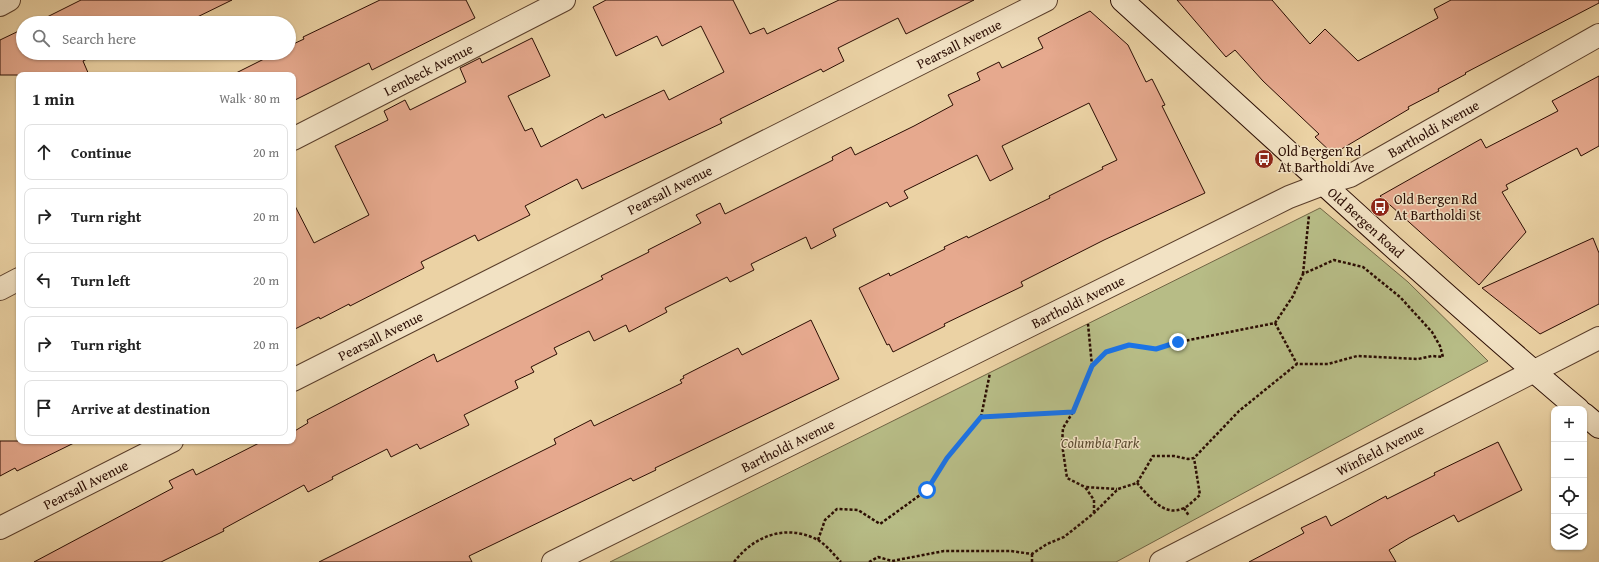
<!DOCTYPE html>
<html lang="en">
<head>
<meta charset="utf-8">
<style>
	body { margin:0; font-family:"Gentium Book Plus",serif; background:#f2f2f2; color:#222 }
	.controls { position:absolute; right:12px; bottom:12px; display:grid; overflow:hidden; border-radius:8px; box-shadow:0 1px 3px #0004 }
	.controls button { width:36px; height:36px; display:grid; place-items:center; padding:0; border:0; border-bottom:1px solid #e0e0e0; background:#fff; color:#222; font:20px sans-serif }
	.stop { position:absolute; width:12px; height:12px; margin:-9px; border:3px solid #1a73e8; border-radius:50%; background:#fff }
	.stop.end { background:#1a73e8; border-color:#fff; box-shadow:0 1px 4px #0008 }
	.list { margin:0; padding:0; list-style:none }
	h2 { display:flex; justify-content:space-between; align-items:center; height:52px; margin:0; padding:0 16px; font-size:17px }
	h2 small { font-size:13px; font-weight:400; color:#767676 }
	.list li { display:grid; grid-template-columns:26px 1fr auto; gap:12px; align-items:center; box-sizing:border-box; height:56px; margin:0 8px 8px; padding:0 8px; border:1px solid #e0e0e0; border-radius:8px }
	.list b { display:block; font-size:15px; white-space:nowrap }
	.list em { font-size:13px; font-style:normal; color:#767676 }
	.icon { flex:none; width:22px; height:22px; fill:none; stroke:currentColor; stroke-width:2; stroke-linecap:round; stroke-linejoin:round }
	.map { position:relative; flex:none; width:1599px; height:562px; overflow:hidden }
	.search { position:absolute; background:#fff; box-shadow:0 1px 3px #0004; left:16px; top:16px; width:280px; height:44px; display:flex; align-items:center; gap:10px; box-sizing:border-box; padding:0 14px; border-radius:22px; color:#767676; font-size:15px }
	.panel { position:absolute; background:#fff; box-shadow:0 1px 3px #0004; left:16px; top:72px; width:280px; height:372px; border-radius:8px }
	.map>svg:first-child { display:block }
	.green { fill:#b7bc86; stroke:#706444 }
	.building { fill:#e6a98e; stroke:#2a0c02 }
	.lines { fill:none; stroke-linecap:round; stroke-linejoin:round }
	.street-casing { stroke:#5a3e2a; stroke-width:24 }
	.secondary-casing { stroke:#2a0c02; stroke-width:24 }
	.path { stroke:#2a0c02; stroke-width:2.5; stroke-dasharray:3 2; stroke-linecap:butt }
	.street { stroke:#f2e2c4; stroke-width:22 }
	.secondary { stroke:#f2e2c4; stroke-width:22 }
	.route { stroke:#1a73e8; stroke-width:5 }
	.labels { text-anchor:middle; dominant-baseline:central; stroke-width:3; stroke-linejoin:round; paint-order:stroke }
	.street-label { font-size:14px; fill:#2a0c02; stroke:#f2e2c4 }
	.poi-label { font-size:14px; fill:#2a0c02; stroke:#f2e2c4; text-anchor:start }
	.park-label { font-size:14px; font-style:italic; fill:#5b4a30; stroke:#f2e2c4 }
</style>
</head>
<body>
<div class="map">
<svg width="1599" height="562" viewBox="0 0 1599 562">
	<rect width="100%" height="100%" fill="#ebd2a4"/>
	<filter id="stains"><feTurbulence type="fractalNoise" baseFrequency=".005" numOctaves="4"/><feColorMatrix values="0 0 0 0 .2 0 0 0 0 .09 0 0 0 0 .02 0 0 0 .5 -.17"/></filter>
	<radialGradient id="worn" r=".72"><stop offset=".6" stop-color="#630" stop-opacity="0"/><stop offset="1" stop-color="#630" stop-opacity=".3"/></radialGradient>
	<!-- green -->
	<path class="green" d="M1320,208L1408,282L1488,361L1116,562H610Z"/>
	<!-- building -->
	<g class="building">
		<path d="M81,0H232L185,23H35Z"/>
		<path d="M380,0H466L475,18L372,70L369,63L293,101V75H232L276,53H289V46L304,39L303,37Z"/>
		<path d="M606,0H733L750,34L764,28L767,34L839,0H974L906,34L898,18L838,48L844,61L823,72L821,69L720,119L722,123L582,189L577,179L525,206L530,215L478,241L475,235L421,262L424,268L350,306L349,304L320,319L319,317L293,330V202L314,243L369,215L335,146L388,120L384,111L405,100L410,110L466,82L460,68L480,58L482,63L532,38L550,76L508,96L525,131L532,128L541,147L603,114L605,118L664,90L669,100L724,72L701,26L662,46L657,36L616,56L593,7Z"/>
		<path d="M1177,0H1272L1310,44L1325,29L1358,61L1438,18L1434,9L1451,0H1599V3L1465,73L1466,74L1438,89L1439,91L1408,107L1409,109L1333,154L1315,137L1319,134L1263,81L1235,50L1226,57Z"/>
		<path d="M1090,11L1128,45L1146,82L1152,79L1165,105L1162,106L1205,193L1104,240L1021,282L1023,286L944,324L945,326L893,352L889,344L887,345L859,288L889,273L890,276L945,249L944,247L967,236L968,238L1050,198L1049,196L1103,169L1102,167L1117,160L1089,103L1002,146L1013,169L990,181L977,155L904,191L908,198L890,207L887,202L833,229L836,236L811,249L806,237L751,264L754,270L730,282L727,277L665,308L667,312L629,332L626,325L594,341L589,331L554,348L557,354L531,367L534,372L515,381L518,388L464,415L469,425L420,449L417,444L391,457L387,449L332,477L333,479L308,492L304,485L223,529L224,531L161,562H34L173,488L169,481L193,469L196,475L263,441H293V432L308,423L307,420L434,354L437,362L603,279L601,276L649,252L648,250L701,223L696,215L720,203L725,214L833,160L832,157L851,147L855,155L914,126L953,105L948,95L980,80L977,73L999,62L1002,68L1043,48L1038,38Z"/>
		<path d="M23,29V53H99L83,61L89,75H0V40Z"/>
		<path d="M1599,76V146L1581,156L1577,148L1506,185L1508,189L1502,192L1526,232L1479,285L1380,196L1481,139L1486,148L1558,111L1552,101Z"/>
		<path d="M1593,238L1599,253V304L1540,334L1482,288Z"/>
		<path d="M811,320L839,379L655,468L656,470L633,481L631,478L521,531L469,556L472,562H319L556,444L554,439L591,420L594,426L682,383L680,380L684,378L683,376L738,348L742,355Z"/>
		<path d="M0,441H78L17,471L15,468L0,476Z"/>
		<path d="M1498,442L1522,490L1458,522L1454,515L1409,538L1389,550L1396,562H1249L1304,533L1301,528L1326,516L1331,526L1386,496L1387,499L1435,475L1434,473Z"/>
	</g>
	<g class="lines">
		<!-- street casing -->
		<g class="street-casing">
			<g id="street">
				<path d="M0,5L9,0"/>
				<path id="s1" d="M293,139L564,0"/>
				<path d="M0,289L19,279"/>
				<path id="s2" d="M293,380L1046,0"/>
				<path id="s3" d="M0,528L172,441"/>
				<path id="s4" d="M553,562L1289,197L1323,184L1350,176L1599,35"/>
				<path id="s5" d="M1161,562L1599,338"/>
			</g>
		</g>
		<!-- secondary casing -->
		<g class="secondary-casing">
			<g id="secondary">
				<path id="s6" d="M1122,0C1273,137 1422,277 1578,409"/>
				<path d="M1584,414L1599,427"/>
			</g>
		</g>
		<!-- path -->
		<g class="path">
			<path d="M1303,274L1309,215"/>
			<path d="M1275,323L1297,364"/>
			<path d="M1073,412L1063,428L1062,444L1067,478L1085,487"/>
			<path d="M981,417L990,373"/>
			<path d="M1137,483C1149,496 1164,518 1184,508C1190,505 1195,499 1200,495L1194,458"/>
			<path d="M1184,508L1189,516"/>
			<path d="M1094,513V500L1085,487L1117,489"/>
			<path d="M818,540L825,520L837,509L858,510L880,524L927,490L947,458L981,417L1073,412L1092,366L1088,324"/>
			<path d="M734,562C754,536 785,524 816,539C825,543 834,555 841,562"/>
			<path d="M869,562L878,557L892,561L944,551H1011L1032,554L1047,544L1064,537L1094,513L1118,489L1137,483L1153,456H1174L1188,459L1194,458L1239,411L1297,364H1328L1357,356L1418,359L1432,356L1443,357L1440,346L1432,332L1400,297L1363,267L1334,260L1303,274L1293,296L1275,323L1179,342L1156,349L1129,345L1106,352L1092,366"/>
			<path d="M1032,562V554"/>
		</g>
		<!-- street -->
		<use href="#street" class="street"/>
		<!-- secondary -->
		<use href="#secondary" class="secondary"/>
	</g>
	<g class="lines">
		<!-- route -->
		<path class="route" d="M927,490L947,458L981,417L1073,412L1092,366L1106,352L1129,345L1156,349L1178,342"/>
	</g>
	<!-- icons -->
	<defs>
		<g id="bus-disc" transform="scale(1)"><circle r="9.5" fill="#8f2418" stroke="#f2e2c4"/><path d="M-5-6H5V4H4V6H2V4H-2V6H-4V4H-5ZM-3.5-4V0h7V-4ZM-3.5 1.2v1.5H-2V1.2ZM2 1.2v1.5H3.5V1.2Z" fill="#fff"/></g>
	</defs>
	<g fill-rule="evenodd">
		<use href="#bus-disc" x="1264" y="159"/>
		<use href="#bus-disc" x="1380" y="207"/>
	</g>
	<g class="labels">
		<!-- street labels -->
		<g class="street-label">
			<text stroke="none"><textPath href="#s2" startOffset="746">Pearsall Avenue</textPath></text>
			<text stroke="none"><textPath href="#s1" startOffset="152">Lembeck Avenue</textPath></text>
			<text stroke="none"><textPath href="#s4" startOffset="982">Bartholdi Avenue</textPath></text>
			<text stroke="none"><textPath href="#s2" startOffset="422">Pearsall Avenue</textPath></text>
			<text stroke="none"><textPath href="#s6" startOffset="330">Old Bergen Road</textPath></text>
			<text stroke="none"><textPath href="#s4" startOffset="586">Bartholdi Avenue</textPath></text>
			<text stroke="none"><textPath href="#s2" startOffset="98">Pearsall Avenue</textPath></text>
			<text stroke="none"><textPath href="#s4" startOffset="262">Bartholdi Avenue</textPath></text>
			<text stroke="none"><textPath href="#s5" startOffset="246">Winfield Avenue</textPath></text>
			<text stroke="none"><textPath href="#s3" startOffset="96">Pearsall Avenue</textPath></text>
		</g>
		<!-- poi labels -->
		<g class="poi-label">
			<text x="1278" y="151">Old Bergen Rd<tspan x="1278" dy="16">At Bartholdi Ave</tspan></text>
			<text x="1394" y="199">Old Bergen Rd<tspan x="1394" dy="16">At Bartholdi St</tspan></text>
		</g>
		<!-- park labels -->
		<g class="park-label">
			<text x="1100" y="443">Columbia Park</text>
		</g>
	</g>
	<rect width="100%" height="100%" filter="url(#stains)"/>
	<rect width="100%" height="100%" fill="url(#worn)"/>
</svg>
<div class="controls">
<button>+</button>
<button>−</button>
<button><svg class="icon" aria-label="locate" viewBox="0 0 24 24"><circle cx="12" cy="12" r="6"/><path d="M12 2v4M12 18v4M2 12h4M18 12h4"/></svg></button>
<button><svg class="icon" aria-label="layers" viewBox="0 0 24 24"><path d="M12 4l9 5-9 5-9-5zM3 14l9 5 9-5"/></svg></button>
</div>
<div class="stop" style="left:927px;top:490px"></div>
<div class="stop end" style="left:1178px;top:342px"></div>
<div class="search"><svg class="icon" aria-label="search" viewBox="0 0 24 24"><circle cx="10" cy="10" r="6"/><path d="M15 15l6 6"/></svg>Search here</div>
<section class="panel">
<h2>1 min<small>Walk · 80 m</small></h2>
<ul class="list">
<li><svg class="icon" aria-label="ahead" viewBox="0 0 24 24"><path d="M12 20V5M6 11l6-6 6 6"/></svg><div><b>Continue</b></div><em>20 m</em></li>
<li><svg class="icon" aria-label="right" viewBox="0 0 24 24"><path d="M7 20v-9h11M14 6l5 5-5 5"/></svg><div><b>Turn right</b></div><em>20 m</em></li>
<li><svg class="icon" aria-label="left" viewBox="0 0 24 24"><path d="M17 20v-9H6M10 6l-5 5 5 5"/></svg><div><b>Turn left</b></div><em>20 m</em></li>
<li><svg class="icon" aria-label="right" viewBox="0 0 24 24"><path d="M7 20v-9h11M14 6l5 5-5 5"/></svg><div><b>Turn right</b></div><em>20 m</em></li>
<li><svg class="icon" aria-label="arrive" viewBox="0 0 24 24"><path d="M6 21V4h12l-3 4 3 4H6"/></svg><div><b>Arrive at destination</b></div></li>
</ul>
</section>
</div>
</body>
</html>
